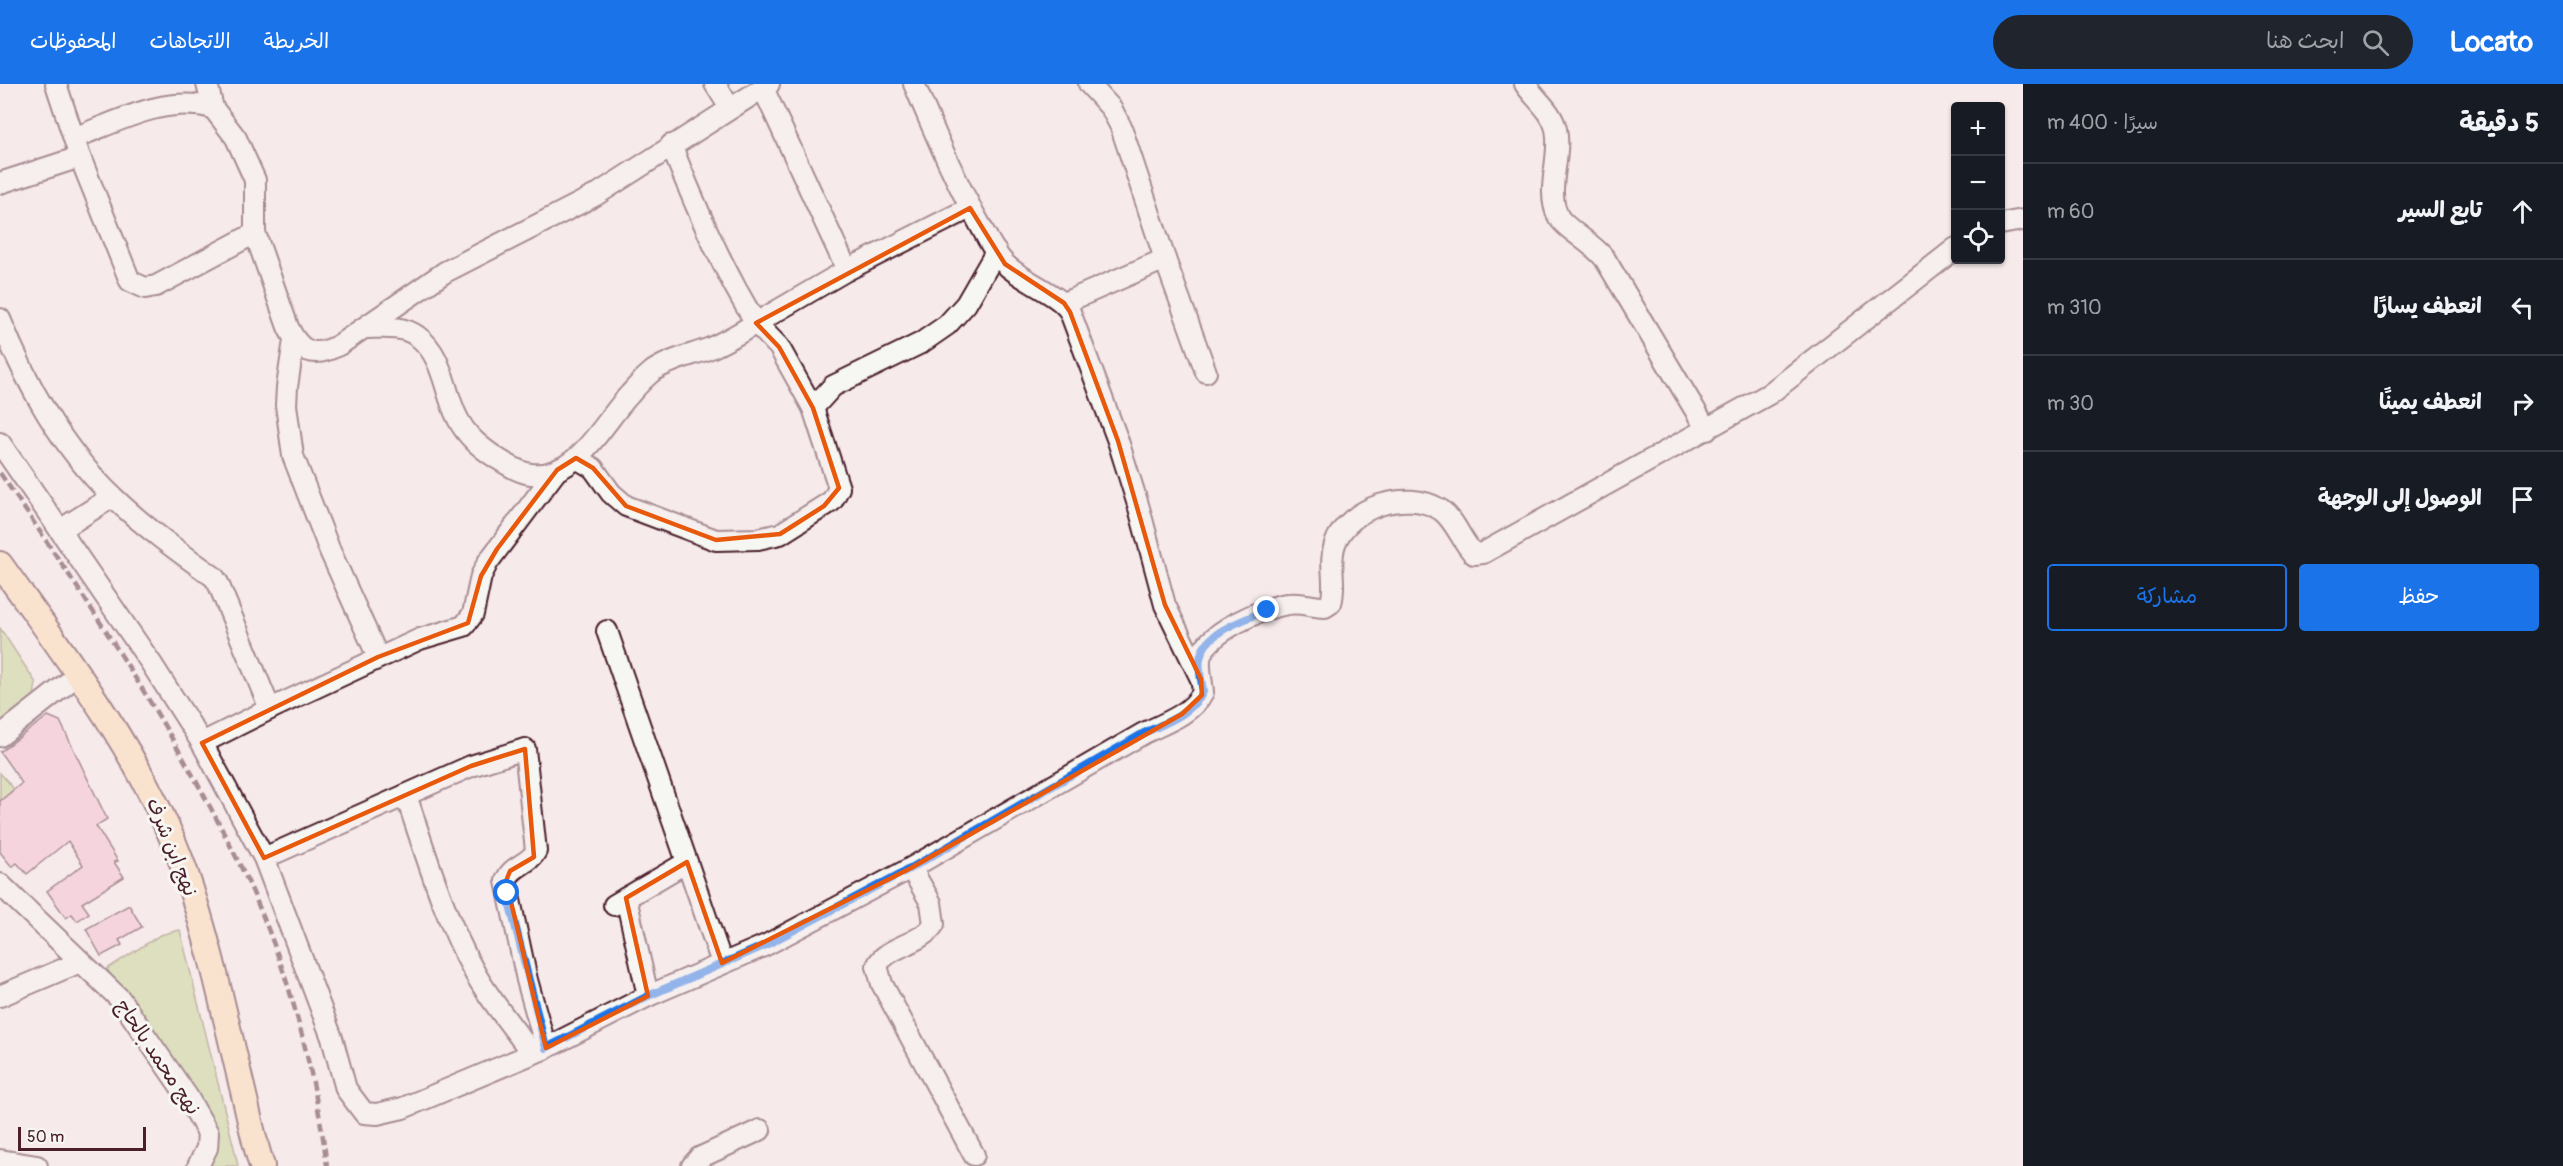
<!DOCTYPE html>
<html lang="ar">
<head>
<meta charset="utf-8">
<style>
	body { margin:0; font-family:Pangolin,"Playpen Sans Arabic",sans-serif; background:#20242c; color:#f1f3f6; direction:rtl }
	.controls { position:absolute; right:18px; top:18px; display:grid; overflow:hidden; border-radius:6px; box-shadow:0 2px 4px #0004 }
	.controls button { width:54px; height:54px; display:grid; place-items:center; padding:0; border:0; border-bottom:2px solid #363941; background:#171b24; color:#f1f3f6; font:30px sans-serif }
	.scale { position:absolute; left:18px; bottom:15px; width:128px; box-sizing:border-box; padding-left:6px; border:3px solid #4a1f2b; border-top:0; font-size:16px; line-height:21px; white-space:nowrap; color:#4a1f2b; -webkit-text-stroke:4px #f6f6f2; paint-order:stroke }
	.stop { position:absolute; width:18px; height:18px; margin:-14px; border:4px solid #1a73e8; border-radius:50%; background:#fff }
	.stop.end { background:#1a73e8; border-color:#fff; box-shadow:0 2px 6px #0008 }
	.list { margin:0; padding:0; list-style:none }
	h2 { display:flex; justify-content:space-between; align-items:center; height:78px; margin:0; padding:0 24px; font-size:26px }
	h2 small { font-size:20px; font-weight:400; color:#9ea1a6 }
	.list li { display:grid; grid-template-columns:39px 1fr auto; gap:18px; align-items:center; box-sizing:border-box; height:96px; padding:0 24px; border-top:2px solid #363941 }
	.list b { display:block; font-size:22px; white-space:nowrap }
	.list em { font-size:20px; font-style:normal; color:#9ea1a6 }
	.actions { display:flex; gap:12px; padding:18px 24px }
	.actions a { flex:1; padding:14px 0; border:2px solid #1a73e8; border-radius:6px; text-align:center; font-size:21px; color:#1a73e8 }
	.actions .main { background:#1a73e8; color:#fff }
	.icon { flex:none; width:33px; height:33px; fill:none; stroke:currentColor; stroke-width:2; stroke-linecap:round; stroke-linejoin:round }
	.map { position:relative; flex:none; width:2023px; height:1082px; overflow:hidden; direction:ltr }
	header { display:flex; align-items:center; gap:36px; box-sizing:border-box; height:84px; padding:0 30px; background:#1a73e8; color:#fff }
	header strong { font-size:28px }
	nav { display:flex; gap:33px; margin-inline-start:auto; font-size:21px }
	.search { width:420px; height:54px; background:#20242c; display:flex; align-items:center; gap:15px; box-sizing:border-box; padding:0 21px; border-radius:33px; color:#9ea1a6; font-size:22px }
	main { display:flex }
	aside { flex:1; background:#171b24 }
	.map>svg:first-child { display:block }
	.green { fill:#c0d388; stroke:#85795a; stroke-width:1.5 }
	.building { fill:#f4bbcd; stroke:#4a1f2b; stroke-width:1.5 }
	.lines { fill:none; stroke-linecap:round; stroke-linejoin:round }
	.minor-casing { stroke:#4a1f2b; stroke-width:24 }
	.major-casing { stroke:#4a1f2b; stroke-width:28 }
	.minor { stroke:#f6f6f2; stroke-width:20 }
	.major { stroke:#fedbac; stroke-width:24 }
	.rail { stroke:#4a1f2b; stroke-width:4.5; stroke-dasharray:9 4.5; stroke-linecap:butt }
	.route { stroke:#1a73e8; stroke-width:8 }
	.marked { fill:none; stroke:#e8590c; stroke-width:4.5; stroke-linejoin:round }
	.labels { text-anchor:middle; dominant-baseline:central; stroke-width:6; stroke-linejoin:round; paint-order:stroke }
	.street-label { font-size:20px; fill:#4a1f2b; stroke:#f6f6f2 }
</style>
</head>
<body>
<header>
<strong>Locato</strong>
<div class="search"><svg class="icon" aria-label="search" viewBox="0 0 24 24"><circle cx="10" cy="10" r="6"/><path d="M15 15l6 6"/></svg>ابحث هنا</div>
<nav><a>الخريطة</a><a>الاتجاهات</a><a>المحفوظات</a></nav>
</header>
<main>
<aside>
<h2>5 دقيقة<small>سيرًا · 400 m</small></h2>
<ul class="list">
<li><svg class="icon" aria-label="ahead" viewBox="0 0 24 24"><path d="M12 20V5M6 11l6-6 6 6"/></svg><div><b>تابع السير</b></div><em>60 m</em></li>
<li><svg class="icon" aria-label="left" viewBox="0 0 24 24"><path d="M17 20v-9H6M10 6l-5 5 5 5"/></svg><div><b>انعطف يسارًا</b></div><em>310 m</em></li>
<li><svg class="icon" aria-label="right" viewBox="0 0 24 24"><path d="M7 20v-9h11M14 6l5 5-5 5"/></svg><div><b>انعطف يمينًا</b></div><em>30 m</em></li>
<li><svg class="icon" aria-label="arrive" viewBox="0 0 24 24"><path d="M6 21V4h12l-3 4 3 4H6"/></svg><div><b>الوصول إلى الوجهة</b></div></li>
</ul>
<div class="actions"><a class="main">حفظ</a><a>مشاركة</a></div>
</aside>
<div class="map">
<svg width="2023" height="1082" viewBox="0 0 2023 1082">
	<rect width="100%" height="100%" fill="#f6eaeb"/>
	<filter id="ink" filterUnits="userSpaceOnUse"><feTurbulence type="fractalNoise" baseFrequency=".0167" numOctaves="2"/><feDisplacementMap in="SourceGraphic" scale="12" xChannelSelector="R" yChannelSelector="G"/><feConvolveMatrix kernelMatrix="1 2 1 2 8 2 1 2 1" color-interpolation-filters="sRGB"/></filter>
	<g filter="url(#ink)">
		<!-- green -->
		<g class="green">
			<path d="M0,544L36,599L34,612L0,639Z"/>
			<path d="M0,689L14,705L0,717Z"/>
			<path d="M180,846L235,1068L238,1082H207V1032L107,885L160,851Z"/>
		</g>
		<!-- building -->
		<g class="building">
			<path d="M48,632L60,637L107,735L96,742L118,777L114,778L124,793L82,819L89,829L77,837L72,830L66,834L47,807L83,781L68,757L27,790L17,779L12,783L0,768V717L22,699L0,668Z"/>
			<path d="M129,821L142,843L119,856L122,861L101,872L86,845Z"/>
		</g>
		<g class="lines">
			<!-- minor casing -->
			<g class="minor-casing">
				<g id="minor">
					<path d="M56,0L80,73L130,197L145,204L156,202L255,149"/>
					<path d="M207,0L213,24L236,54L255,96V149L288,243C300,268 313,275 339,261L445,188L596,111L769,0"/>
					<path d="M715,0L730,24"/>
					<path d="M914,0C934,46 953,93 978,137C986,151 993,168 1005,180C1022,197 1060,210 1070,228L1118,357L1139,424L1165,521L1200,593"/>
					<path d="M1089,0L1111,24L1121,43L1165,175L1206,288"/>
					<path d="M1525,0C1535,15 1552,27 1556,45C1562,72 1545,106 1558,132C1564,144 1594,160 1605,175L1707,346"/>
					<path d="M763,4L847,186"/>
					<path d="M74,54C119,37 165,11 213,24"/>
					<path d="M671,61C696,123 721,183 756,239L847,186L970,124"/>
					<path d="M0,99L80,73"/>
					<path d="M2000,140L2023,136"/>
					<path d="M1064,219L1165,175"/>
					<path d="M0,235C27,301 61,363 113,413C143,442 179,468 214,493L218,499L270,625L420,555L464,542L473,530L481,492L488,478L557,386"/>
					<path d="M364,244C382,244 402,241 417,252C443,270 444,307 457,333C466,352 481,364 498,375C508,381 520,389 531,390C578,395 603,338 630,310C637,302 645,293 653,287C669,276 689,272 708,265C725,258 740,249 756,239L779,263L813,324L839,404L832,417L780,450L758,455L716,456L626,422L611,409L593,384L576,374"/>
					<path d="M294,256L287,303L286,321L293,372L330,467L378,573"/>
					<path d="M813,324L833,302L921,259L947,241L966,220L996,168"/>
					<path d="M0,359L151,579L202,659L264,774L332,954L346,1005L364,1029L377,1030L403,1024L546,964L648,912L766,861L911,784L1144,649C1165,639 1192,630 1203,608C1202,597 1199,587 1200,575C1204,549 1264,523 1288,520C1301,518 1312,523 1325,523L1331,519C1337,500 1328,480 1335,460C1348,423 1407,404 1441,426C1456,437 1461,457 1474,470L1483,469L1769,310L1956,164"/>
					<path d="M60,446L112,413"/>
					<path d="M607,547L722,879"/>
					<path d="M0,652L79,590"/>
					<path d="M202,659L270,625"/>
					<path d="M406,711C426,771 445,836 476,891C492,919 514,944 532,970"/>
					<path d="M264,774L471,682L525,665L536,767C529,781 511,781 506,797L527,896L546,964"/>
					<path d="M911,784L931,819L934,840C921,861 886,862 877,882L882,900L974,1071"/>
					<path d="M0,800L120,915L187,1012L208,1049L207,1064L198,1082"/>
					<path d="M626,814L648,912"/>
					<path d="M614,821L687,778"/>
					<path d="M0,912L80,878"/>
					<path d="M0,1076L37,1082"/>
					<path d="M692,1082L699,1074L760,1046"/>
				</g>
			</g>
			<!-- major casing -->
			<g class="major-casing">
				<path id="major" d="M0,480C69,577 144,674 185,787C210,859 225,933 243,1007C249,1032 254,1058 262,1082"/>
			</g>
			<!-- minor -->
			<use href="#minor" class="minor"/>
			<!-- major -->
			<use href="#major" class="major"/>
			<!-- rail -->
			<path class="rail" d="M0,389C87,516 173,644 241,783C286,875 314,981 327,1082"/>
		</g>
	</g>
	<g class="lines" filter="url(#ink)">
		<!-- route -->
		<path class="route" d="M507,809L546,964L648,912L766,861L911,784L1144,649C1165,639 1191,631 1203,608C1202,597 1198,586 1200,575C1204,547 1245,536 1267,526"/>
	</g>
	<!-- marked area -->
	<path d="M0 0H2023V1082H0ZM970,124L1005,180L1064,219L1070,228L1118,357L1165,521L1201,595L1202,611L1182,630L911,784L722,879L687,778L626,814L648,912L546,964L506,797L510,787L534,773L525,665L471,682L264,774L202,659L378,573L468,539L481,492L497,465L557,386L576,374L593,384L626,422L716,456L780,450L824,422L839,404L813,324L779,263L756,239Z" fill="#f6eaeb" fill-opacity=".55" fill-rule="evenodd"/>
	<path class="marked" d="M970,124L1005,180L1064,219L1070,228L1118,357L1165,521L1201,595L1202,611L1182,630L911,784L722,879L687,778L626,814L648,912L546,964L506,797L510,787L534,773L525,665L471,682L264,774L202,659L378,573L468,539L481,492L497,465L557,386L576,374L593,384L626,422L716,456L780,450L824,422L839,404L813,324L779,263L756,239Z"/>
	<g class="labels">
		<!-- street labels -->
		<g class="street-label">
			<text transform="translate(172 763) rotate(68)">نهج ابن شرف</text>
			<text transform="translate(158 973) rotate(56)">نهج محمد بالحاج</text>
		</g>
	</g>
</svg>
<div class="controls">
<button>+</button>
<button>−</button>
<button><svg class="icon" aria-label="locate" viewBox="0 0 24 24"><circle cx="12" cy="12" r="6"/><path d="M12 2v4M12 18v4M2 12h4M18 12h4"/></svg></button>
</div>
<div class="scale">50 m</div>
<div class="stop" style="left:507px;top:809px"></div>
<div class="stop end" style="left:1267px;top:526px"></div>
</div>
</main>
</body>
</html>
